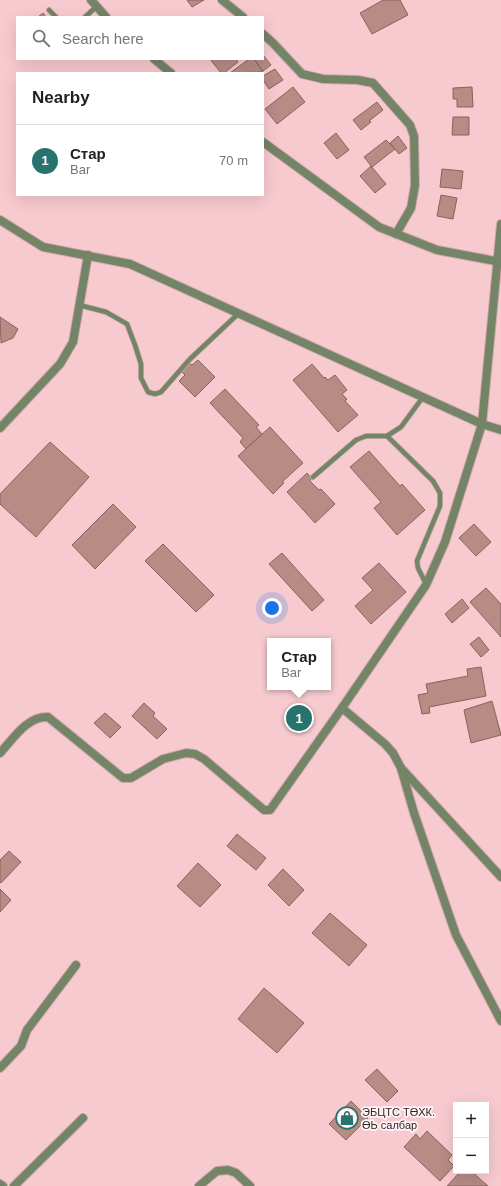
<!DOCTYPE html>
<html lang="en">
<head>
<meta charset="utf-8">
<style>
	body { margin:0; font-family:Arial,sans-serif; background:#f2f2f2; color:#202124 }
	.controls { position:absolute; right:12px; bottom:12px; display:grid; overflow:hidden; border-radius:0px; box-shadow:0 4px 16px #0002 }
	.controls button { width:36px; height:36px; display:grid; place-items:center; padding:0; border:0; border-bottom:1px solid #e0e0e0; background:#fff; color:#202124; font:20px sans-serif }
	.you { position:absolute; left:272px; top:608px; width:14px; height:14px; margin:-10px; border:3px solid #fff; border-radius:50%; background:#1a73e8; box-shadow:0 0 0 6px #1a73e833 }
	.badge { display:grid; place-items:center; width:26px; height:26px; border-radius:50%; background:#29736f; color:#fff; font-size:13px; font-weight:700 }
	.pin { position:absolute; translate:-50% -50%; border:2px solid #fff; box-shadow:0 1px 4px #0006 }
	.popup { position:absolute; left:267px; top:638px; width:64px; height:52px; box-sizing:border-box; display:grid; place-content:center; border-radius:0px; background:#fff; filter:drop-shadow(0 1px 3px #0005); font-size:13px; white-space:nowrap; color:#757577 }
	.popup b { font-size:15px; color:#202124 }
	.popup::after { content:''; position:absolute; left:50%; top:100%; margin-left:-8px; border:8px solid transparent; border-top-color:#fff }
	.list { margin:0; padding:0; list-style:none }
	h2 { display:flex; justify-content:space-between; align-items:center; height:52px; margin:0; padding:0 16px; font-size:17px }
	h2 small { font-size:13px; font-weight:400; color:#757577 }
	.list li { display:grid; grid-template-columns:26px 1fr auto; gap:12px; align-items:center; box-sizing:border-box; height:72px; padding:0 16px; border-top:1px solid #e0e0e0 }
	.list b { display:block; font-size:15px; white-space:nowrap }
	.list p { margin:0; font-size:13px; white-space:nowrap; color:#757577 }
	.list em { font-size:13px; font-style:normal; color:#757577 }
	.icon { flex:none; width:22px; height:22px; fill:none; stroke:currentColor; stroke-width:2; stroke-linecap:round; stroke-linejoin:round }
	.map { position:relative; flex:none; width:501px; height:1186px; overflow:hidden }
	.search { position:absolute; background:#fff; box-shadow:0 4px 16px #0002; left:16px; top:16px; width:248px; height:44px; display:flex; align-items:center; gap:10px; box-sizing:border-box; padding:0 14px; border-radius:0px; color:#757577; font-size:15px }
	.panel { position:absolute; background:#fff; box-shadow:0 4px 16px #0002; left:16px; top:72px; width:248px; height:124px; border-radius:0px }
	.map>svg:first-child { display:block }
	.building { fill:#b68c85; stroke:#8a635c }
	.lines { fill:none; stroke-linecap:round; stroke-linejoin:round }
	.service-casing { stroke:#d0a9ad; stroke-width:6 }
	.minor-casing { stroke:#d0a9ad; stroke-width:10 }
	.tertiary-casing { stroke:#d0a9ad; stroke-width:10 }
	.service { stroke:#748466; stroke-width:4.5 }
	.minor { stroke:#748466; stroke-width:8 }
	.tertiary { stroke:#748466; stroke-width:8 }
	.labels { text-anchor:middle; dominant-baseline:central; stroke-width:3.5; stroke-linejoin:round; paint-order:stroke }
	.poi-label { font-size:11px; fill:#342326; stroke:#fff5f6; text-anchor:start }
</style>
</head>
<body>
<div class="map">
<svg width="501" height="1186" viewBox="0 0 501 1186">
	<rect width="100%" height="100%" fill="#f7cacf"/>
	<!-- building -->
	<g class="building">
		<path d="M187,0H204L192,7Z"/>
		<path d="M383,0H400L408,15L372,34L360,13Z"/>
		<path d="M43,13L46,17H38Z"/>
		<path d="M263,55L271,65L263,71L254,59H263Z"/>
		<path d="M210,59H236L238,62L224,73H221Z"/>
		<path d="M249,59H254L263,72L230,73Z"/>
		<path d="M275,69L283,80L269,89L263,80V76Z"/>
		<path d="M293,87L305,102L277,124L265,109Z"/>
		<path d="M472,87L473,107H457V99H453V88Z"/>
		<path d="M377,102L383,110L369,121L371,122L361,130L353,120Z"/>
		<path d="M453,117H469V135H452Z"/>
		<path d="M336,133L349,150L337,159L324,143Z"/>
		<path d="M398,136L407,148L399,154L390,143Z"/>
		<path d="M386,140L395,149L372,167L364,157Z"/>
		<path d="M371,166L386,184L375,193L360,176Z"/>
		<path d="M442,169L463,171L461,189L440,187Z"/>
		<path d="M441,195L457,198L453,219L437,216Z"/>
		<path d="M0,317L18,329L13,338L1,343Z"/>
		<path d="M198,360L215,377L195,397L179,381L185,375L181,371L189,363L192,365Z"/>
		<path d="M312,364L324,378L325,377L328,380L335,375L347,390L342,394L347,399L345,401L358,415L338,432L293,380Z"/>
		<path d="M225,389L259,425L256,427L262,434L246,449L240,442L243,438L210,403Z"/>
		<path d="M270,427L303,463L282,482L284,483L273,494L238,456Z"/>
		<path d="M50,442L89,477L36,537L0,504V494Z"/>
		<path d="M369,451L400,486L402,484L425,510L397,535L374,508L381,502L350,467Z"/>
		<path d="M307,473L311,478L310,481L319,490L321,489L335,504L315,523L287,492Z"/>
		<path d="M113,504L136,527L95,569L72,545Z"/>
		<path d="M474,524L491,542L476,556L459,538Z"/>
		<path d="M163,544L214,595L196,612L145,561Z"/>
		<path d="M282,553L324,600L312,611L269,564Z"/>
		<path d="M379,563L406,592L371,624L355,606L373,590L362,578Z"/>
		<path d="M486,588L501,604V637L470,602Z"/>
		<path d="M462,599L469,608L452,623L445,614Z"/>
		<path d="M479,637L489,650L481,657L470,644Z"/>
		<path d="M481,667L486,696L429,707L430,713L422,714L418,695L428,693L426,684L468,676L467,669Z"/>
		<path d="M492,701L501,735L471,743L464,710Z"/>
		<path d="M144,703L155,713L153,716L167,729L157,739L132,716Z"/>
		<path d="M105,713L121,727L110,738L94,723Z"/>
		<path d="M237,834L266,858L256,870L227,846Z"/>
		<path d="M9,851L21,862L1,883L0,882V860Z"/>
		<path d="M198,863L221,885L200,907L177,886Z"/>
		<path d="M283,869L304,890L289,906L268,885Z"/>
		<path d="M0,889L11,900L0,912Z"/>
		<path d="M330,913L367,945L349,966L312,933Z"/>
		<path d="M264,988L304,1023L277,1053L238,1019Z"/>
		<path d="M377,1069L398,1091L387,1102L365,1080Z"/>
		<path d="M351,1101L368,1118L346,1140L329,1124Z"/>
		<path d="M427,1131L452,1155L448,1160L454,1166L440,1181L404,1147L416,1134L420,1139Z"/>
		<path d="M461,1171H471L488,1186H447Z"/>
	</g>
	<g class="lines">
		<!-- service casing -->
		<g class="service-casing">
			<g id="service">
				<path d="M49,10L56,17"/>
				<path d="M85,17L96,7"/>
				<path d="M79,305L106,312L127,324L135,345L141,364V378L148,392L155,394L161,392L190,359L239,313"/>
				<path d="M387,436L433,481L440,493V506L417,561L418,568L426,584"/>
				<path d="M313,477L356,440L366,436H387L401,427L423,397"/>
			</g>
		</g>
		<!-- minor casing -->
		<g class="minor-casing">
			<g id="minor">
				<path d="M91,0L106,17"/>
				<path d="M222,0L243,17"/>
				<path d="M263,34L273,43L302,74L323,79L358,80L373,83L410,125L414,136L415,185L411,208L396,234"/>
				<path d="M154,59L171,73"/>
				<path d="M263,142L379,227L437,250L501,262"/>
				<path d="M0,220L43,247L130,264L482,424L501,430"/>
				<path d="M0,428L60,364L73,342L88,255"/>
				<path d="M342,708L385,744L393,753L401,768L501,877"/>
				<path d="M401,768L414,813L456,935L501,1021"/>
				<path d="M0,1068L21,1046L27,1030L76,965"/>
				<path d="M0,1184L3,1186"/>
				<path d="M14,1186L83,1118"/>
				<path d="M199,1186L217,1171L228,1170L236,1173L250,1186"/>
			</g>
		</g>
		<!-- tertiary casing -->
		<g class="tertiary-casing">
			<path id="tertiary" d="M0,753C13,739 27,716 48,717L123,778H131L163,759L186,753L195,754L204,759L264,810H270L342,708L426,585L445,542L482,424L501,224"/>
		</g>
		<!-- service -->
		<use href="#service" class="service"/>
		<!-- minor -->
		<use href="#minor" class="minor"/>
		<!-- tertiary -->
		<use href="#tertiary" class="tertiary"/>
	</g>
	<!-- icons -->
	<defs>
		<g id="shop-ring" transform="scale(1.15)"><circle r="9.5" fill="#fff5f6" stroke="#29736f" stroke-width="1.5"/><path d="M-5-2.5h2.3a2.7 3.5 0 0 1 5.4 0H5L5.5 6h-11ZM-1.5-2.5h3a1.5 2.3 0 0 0-3 0Z" fill="#29736f"/></g>
	</defs>
	<g fill-rule="evenodd">
		<use href="#shop-ring" x="347" y="1118"/>
	</g>
	<g class="labels">
		<!-- poi labels -->
		<g class="poi-label">
			<text x="362" y="1112">ЭБЦТС ТӨХК.<tspan x="362" dy="13">ӨЬ салбар</tspan></text>
		</g>
	</g>
</svg>
<div class="controls">
<button>+</button>
<button>−</button>
</div>
<div class="you"></div>
<div class="pin badge" style="left:299px;top:718px">1</div>
<div class="popup"><b>Стар</b>Bar</div>
<div class="search"><svg class="icon" aria-label="search" viewBox="0 0 24 24"><circle cx="10" cy="10" r="6"/><path d="M15 15l6 6"/></svg>Search here</div>
<section class="panel">
<h2>Nearby<small></small></h2>
<ul class="list">
<li><span class="badge">1</span><div><b>Стар</b><p>Bar</p></div><em>70 m</em></li>
</ul>
</section>
</div>
</body>
</html>
